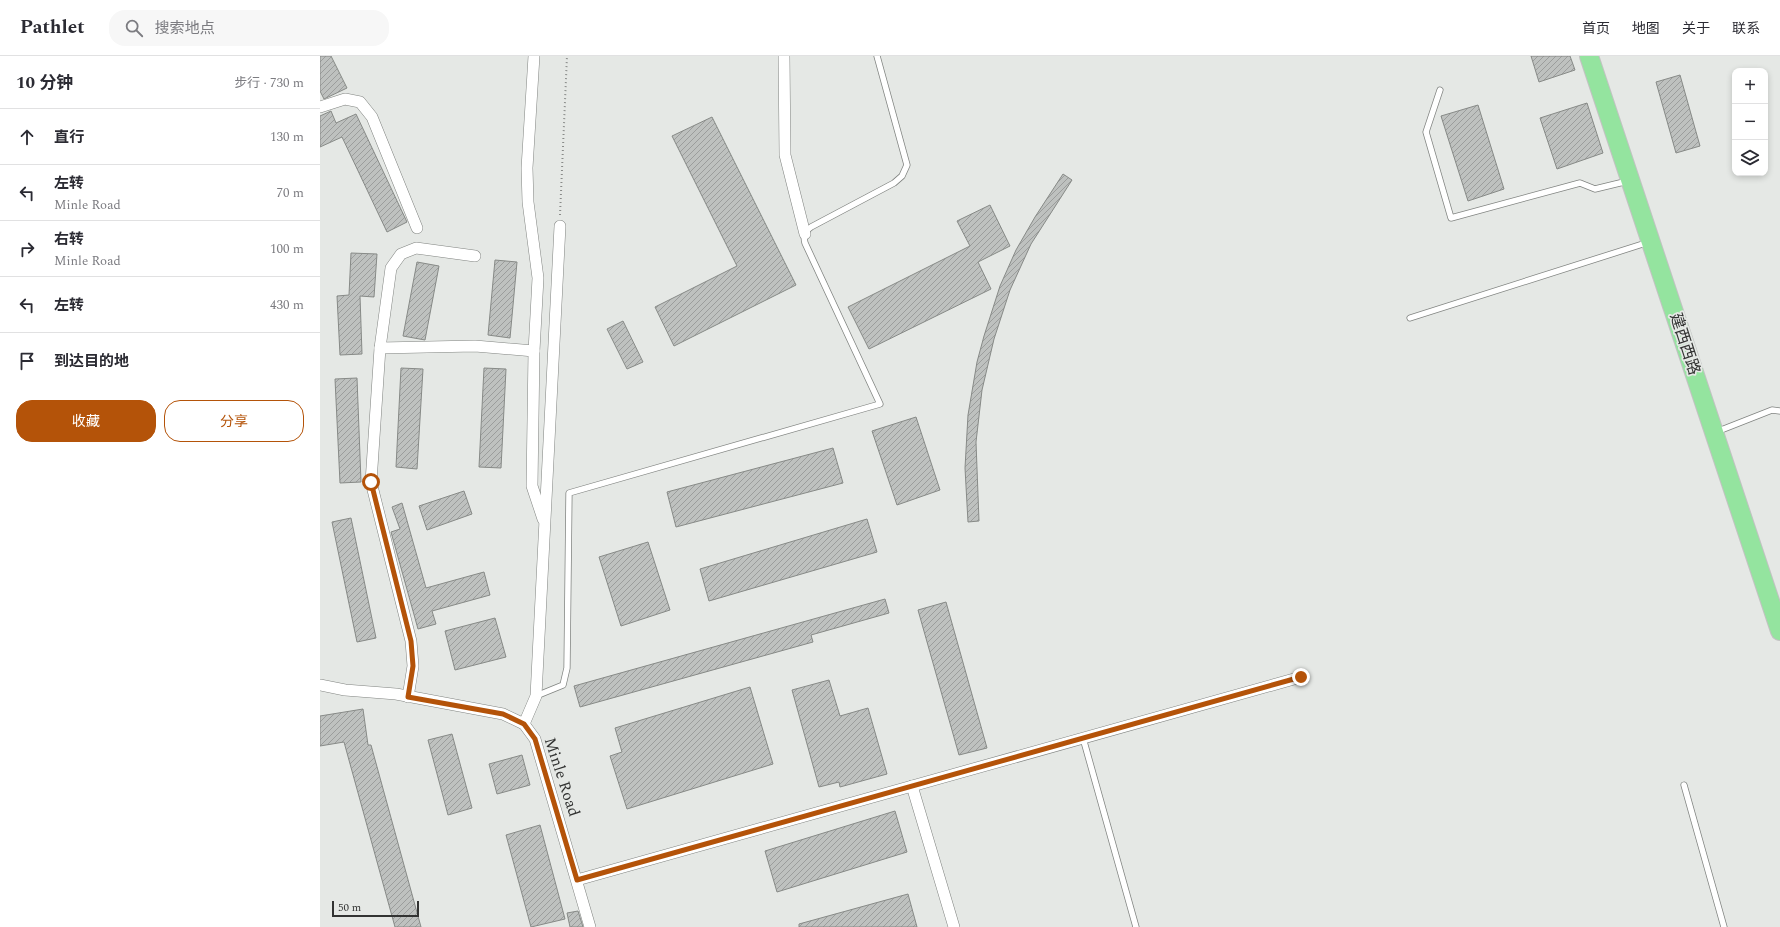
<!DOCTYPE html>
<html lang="zh">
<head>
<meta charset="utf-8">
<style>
	body { margin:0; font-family:Spectral,"Noto Sans SC",serif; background:#f7f7f7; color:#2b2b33 }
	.controls { position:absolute; right:12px; top:12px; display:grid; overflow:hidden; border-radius:8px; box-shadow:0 2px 6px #0003 }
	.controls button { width:36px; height:36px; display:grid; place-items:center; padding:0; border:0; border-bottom:1px solid #e1e1e2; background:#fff; color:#2b2b33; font:20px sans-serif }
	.scale { position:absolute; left:12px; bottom:10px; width:87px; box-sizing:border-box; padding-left:4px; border:2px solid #323332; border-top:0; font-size:11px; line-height:14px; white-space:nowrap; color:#323332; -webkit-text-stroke:3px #e5e8e5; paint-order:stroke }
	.stop { position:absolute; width:12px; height:12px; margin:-9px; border:3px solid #b45309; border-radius:50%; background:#fff }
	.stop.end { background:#b45309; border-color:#fff; box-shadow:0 1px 4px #0008 }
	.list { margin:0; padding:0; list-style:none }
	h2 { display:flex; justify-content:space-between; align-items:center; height:52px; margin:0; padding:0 16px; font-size:17px }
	h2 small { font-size:13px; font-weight:400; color:#7c7c81 }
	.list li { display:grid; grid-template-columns:26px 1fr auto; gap:12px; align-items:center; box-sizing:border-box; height:56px; padding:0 16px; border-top:1px solid #e1e1e2 }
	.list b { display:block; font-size:15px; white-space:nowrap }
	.list p { margin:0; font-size:13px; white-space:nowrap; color:#7c7c81 }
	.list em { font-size:13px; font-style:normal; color:#7c7c81 }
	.actions { display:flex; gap:8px; padding:12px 16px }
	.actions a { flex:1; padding:9px 0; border:1px solid #b45309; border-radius:16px; text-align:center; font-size:14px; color:#b45309 }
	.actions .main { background:#b45309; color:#fff }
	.icon { flex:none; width:22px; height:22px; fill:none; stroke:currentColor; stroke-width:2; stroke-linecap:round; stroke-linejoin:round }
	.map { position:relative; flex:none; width:1460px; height:871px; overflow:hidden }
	header { display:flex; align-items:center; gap:24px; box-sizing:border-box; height:56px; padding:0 20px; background:#fff; border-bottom:1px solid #e1e1e2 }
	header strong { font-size:19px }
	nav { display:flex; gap:22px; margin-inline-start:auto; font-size:14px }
	.search { width:280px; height:36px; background:#f7f7f7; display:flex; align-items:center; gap:10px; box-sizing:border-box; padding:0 14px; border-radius:16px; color:#7c7c81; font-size:15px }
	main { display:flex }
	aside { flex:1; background:#fff }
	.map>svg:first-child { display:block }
	.building { fill:url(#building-hatch); stroke:#878a87 }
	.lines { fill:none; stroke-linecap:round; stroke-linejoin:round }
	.service-casing { stroke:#818481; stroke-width:7 }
	.minor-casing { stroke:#818481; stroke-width:12 }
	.trunk-casing { stroke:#c2c2c2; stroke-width:20 }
	.path { stroke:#898b89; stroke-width:2; stroke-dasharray:1 3; stroke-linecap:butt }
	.service { stroke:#fff; stroke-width:5.5 }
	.minor { stroke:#fff; stroke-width:11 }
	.trunk { stroke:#94e49f; stroke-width:18 }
	.route { stroke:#b45309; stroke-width:5 }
	.labels { text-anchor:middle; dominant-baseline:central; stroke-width:3.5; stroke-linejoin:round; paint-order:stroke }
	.street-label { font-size:16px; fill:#323332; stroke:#e5e8e5 }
</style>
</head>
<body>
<header>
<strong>Pathlet</strong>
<div class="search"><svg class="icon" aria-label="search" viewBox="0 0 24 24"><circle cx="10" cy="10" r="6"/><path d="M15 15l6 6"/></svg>搜索地点</div>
<nav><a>首页</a><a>地图</a><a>关于</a><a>联系</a></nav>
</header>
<main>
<aside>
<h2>10 分钟<small>步行 · 730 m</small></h2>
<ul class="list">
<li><svg class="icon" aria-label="ahead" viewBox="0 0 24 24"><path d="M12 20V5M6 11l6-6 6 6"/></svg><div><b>直行</b></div><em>130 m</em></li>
<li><svg class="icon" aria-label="left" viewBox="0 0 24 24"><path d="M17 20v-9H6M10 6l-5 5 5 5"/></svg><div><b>左转</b><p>Minle Road</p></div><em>70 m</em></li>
<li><svg class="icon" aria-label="right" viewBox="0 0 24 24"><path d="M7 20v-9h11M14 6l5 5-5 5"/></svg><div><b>右转</b><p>Minle Road</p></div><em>100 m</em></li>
<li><svg class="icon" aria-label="left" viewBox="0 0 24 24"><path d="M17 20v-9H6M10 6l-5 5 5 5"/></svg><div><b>左转</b></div><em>430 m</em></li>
<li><svg class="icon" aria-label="arrive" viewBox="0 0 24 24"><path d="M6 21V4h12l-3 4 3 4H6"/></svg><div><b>到达目的地</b></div></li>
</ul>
<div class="actions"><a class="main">收藏</a><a>分享</a></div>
</aside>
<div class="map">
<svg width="1460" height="871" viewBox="0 0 1460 871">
	<defs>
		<pattern id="building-hatch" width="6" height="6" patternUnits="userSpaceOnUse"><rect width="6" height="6" fill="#bec1bf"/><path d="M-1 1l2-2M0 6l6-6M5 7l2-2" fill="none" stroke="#9b9d9c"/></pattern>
	</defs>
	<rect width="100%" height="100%" fill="#e5e8e5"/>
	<!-- building -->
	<g class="building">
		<path d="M0,0H11L27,32L4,43L0,35Z"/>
		<path d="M1211,0H1250L1255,14L1219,26Z"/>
		<path d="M1360,19L1380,90L1356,97L1336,26Z"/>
		<path d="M1267,47L1283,97L1237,113L1220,62Z"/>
		<path d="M1158,49L1184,133L1148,145L1121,60Z"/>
		<path d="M11,55L16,67L36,58L87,166L67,176L22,81L0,91V60Z"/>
		<path d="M392,61L476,229L354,290L335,251L417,210L352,80Z"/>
		<path d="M743,118L752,124L711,188L690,234L674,283L662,334L656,386L659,465L648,466L645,412L648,359L657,306L664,280L680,230L696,194L715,161Z"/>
		<path d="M670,149L690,190L658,206L671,233L549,293L528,251L650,190L637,165Z"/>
		<path d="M31,197L57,198L54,241L40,240L42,298L20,299L17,240L29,239Z"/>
		<path d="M175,204L197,206L190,282L168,279Z"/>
		<path d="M97,206L119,210L105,284L83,280Z"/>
		<path d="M303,265L323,306L307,313L287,273Z"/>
		<path d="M81,312L103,313L97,413L76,411Z"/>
		<path d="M164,312L186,313L181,412L159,411Z"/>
		<path d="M37,322L41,426L20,427L15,323Z"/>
		<path d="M596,361L620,434L577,449L552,375Z"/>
		<path d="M513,392L523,427L356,471L347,436Z"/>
		<path d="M144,435L152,458L107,474L99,450Z"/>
		<path d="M82,447L106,532L164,516L170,539L112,555L116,568L98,573L71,476L80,473L72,451Z"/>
		<path d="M31,462L56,582L37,586L12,466Z"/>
		<path d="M547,463L557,496L389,545L380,513Z"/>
		<path d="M328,486L350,554L301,570L279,501Z"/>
		<path d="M565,543L569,557L491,579L493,586L260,651L254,630Z"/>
		<path d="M626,546L667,692L639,699L598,554Z"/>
		<path d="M175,562L186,601L135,614L125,575Z"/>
		<path d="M509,624L520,660L548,652L567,718L520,731L519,726L499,731L472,634Z"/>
		<path d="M430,631L453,708L307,753L290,700L302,696L295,672Z"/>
		<path d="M43,653L48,689H51L101,871H75L24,686L0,690V660Z"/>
		<path d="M132,678L152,752L128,759L108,684Z"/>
		<path d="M202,699L210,729L177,738L169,708Z"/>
		<path d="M575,755L587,796L457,836L445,795Z"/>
		<path d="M220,769L245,863L211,871L186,779Z"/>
		<path d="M588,838L597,871H479V868Z"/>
		<path d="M258,855L263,871H250L247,857Z"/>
	</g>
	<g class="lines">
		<!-- service casing -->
		<g class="service-casing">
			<g id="service">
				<path d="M1120,34L1106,76L1131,162L1260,127L1275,133L1308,125"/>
				<path d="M1090,262L1329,186"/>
				<path d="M1396,376L1452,354L1460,355"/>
				<path d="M216,640L243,629L247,612L249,437L560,348L485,187C483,180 485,175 491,171L574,127L582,120L587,109L557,0"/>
				<path d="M763,682L816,871"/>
				<path d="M1364,729L1404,871"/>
			</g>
		</g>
		<!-- minor casing -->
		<g class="minor-casing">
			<g id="minor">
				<path d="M214,0L207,112L208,146L218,222L214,295L212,430L223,463"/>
				<path d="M464,0L465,99L485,178"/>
				<path d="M0,51L25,43L40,46L52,61L97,172"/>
				<path d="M60,292L155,290L214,295"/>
				<path d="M0,629L25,634L76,638L183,658L204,668L215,683L270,871"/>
				<path d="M88,641L93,610L91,585L51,426L60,292L71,212L81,198L96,192L155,200"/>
				<path d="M204,668L216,640L240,170"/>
				<path d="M592,730L634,871"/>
				<path d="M257,824L981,621"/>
			</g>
		</g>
		<!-- trunk casing -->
		<g class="trunk-casing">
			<path id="trunk" d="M1269,0L1460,575"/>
		</g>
		<!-- path -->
		<path class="path" d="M240,159L247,0"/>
		<!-- service -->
		<use href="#service" class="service"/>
		<!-- minor -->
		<use href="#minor" class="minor"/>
		<!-- trunk -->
		<use href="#trunk" class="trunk"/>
	</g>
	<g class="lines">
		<!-- route -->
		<path class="route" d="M51,426L91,585L93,610L88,641L183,658L204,668L215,683L257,824L981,621"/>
	</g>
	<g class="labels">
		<!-- street labels -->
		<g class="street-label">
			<text transform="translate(1365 288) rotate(72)">建西西路</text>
			<text transform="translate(242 721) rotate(72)">Minle Road</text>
		</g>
	</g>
</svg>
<div class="controls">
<button>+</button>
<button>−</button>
<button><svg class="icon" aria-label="layers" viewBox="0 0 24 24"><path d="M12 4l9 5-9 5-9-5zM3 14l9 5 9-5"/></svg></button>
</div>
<div class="scale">50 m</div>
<div class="stop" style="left:51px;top:426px"></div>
<div class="stop end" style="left:981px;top:621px"></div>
</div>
</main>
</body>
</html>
